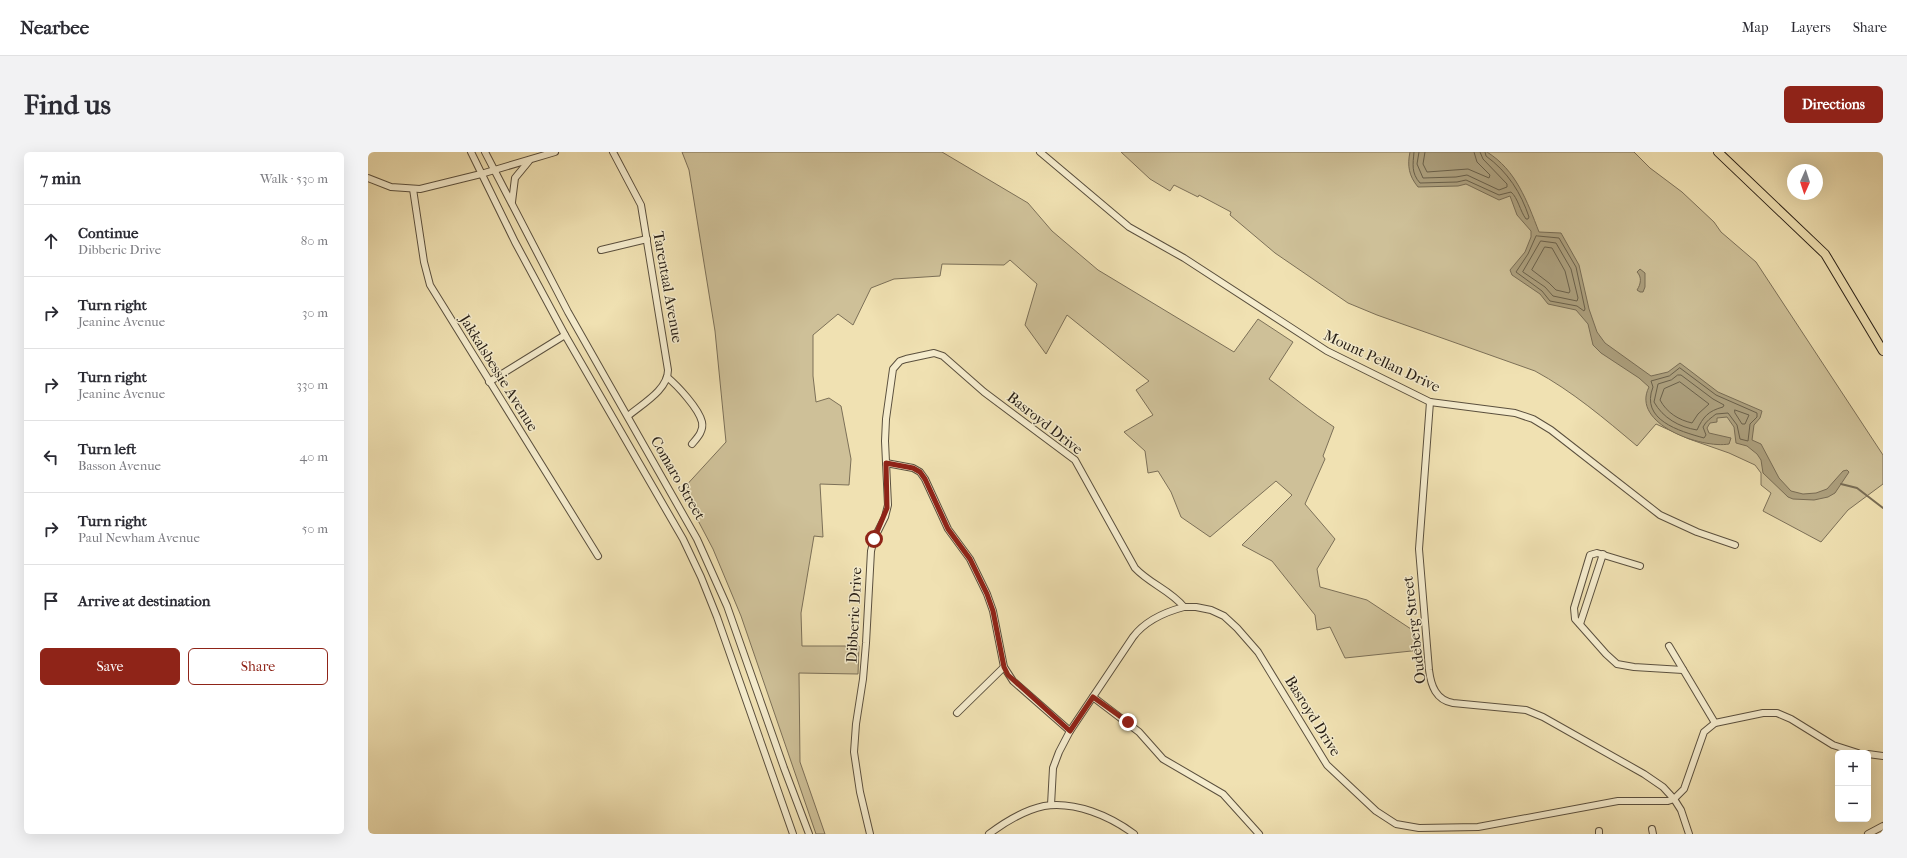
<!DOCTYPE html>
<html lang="en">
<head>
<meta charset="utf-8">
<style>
	body { margin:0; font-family:"IM FELL French Canon",serif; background:#f2f2f3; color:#2b2b33 }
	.controls { position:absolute; right:12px; bottom:12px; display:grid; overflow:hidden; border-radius:6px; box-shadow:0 4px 16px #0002 }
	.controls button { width:36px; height:36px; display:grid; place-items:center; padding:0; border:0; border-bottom:1px solid #e1e1e2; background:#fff; color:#2b2b33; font:20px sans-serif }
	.compass { position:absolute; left:1419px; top:12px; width:36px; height:36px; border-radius:50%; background:#fff; box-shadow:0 4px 16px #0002; rotate:183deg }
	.stop { position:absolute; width:12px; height:12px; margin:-9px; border:3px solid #8f2418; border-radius:50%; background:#fff }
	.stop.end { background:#8f2418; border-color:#fff; box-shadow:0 1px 4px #0008 }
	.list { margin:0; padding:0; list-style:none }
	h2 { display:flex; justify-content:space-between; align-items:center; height:52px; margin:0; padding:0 16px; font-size:17px }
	h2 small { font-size:13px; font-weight:400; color:#7c7c81 }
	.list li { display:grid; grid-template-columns:26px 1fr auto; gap:12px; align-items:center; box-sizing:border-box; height:72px; padding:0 16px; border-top:1px solid #e1e1e2 }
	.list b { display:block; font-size:15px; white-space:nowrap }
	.list p { margin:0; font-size:13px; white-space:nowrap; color:#7c7c81 }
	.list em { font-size:13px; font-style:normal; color:#7c7c81 }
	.actions { display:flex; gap:8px; padding:12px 16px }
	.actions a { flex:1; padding:9px 0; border:1px solid #8f2418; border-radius:6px; text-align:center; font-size:14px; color:#8f2418 }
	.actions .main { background:#8f2418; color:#fff }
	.icon { flex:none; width:22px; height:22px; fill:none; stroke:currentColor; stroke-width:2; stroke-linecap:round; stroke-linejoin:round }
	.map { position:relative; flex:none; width:1515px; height:682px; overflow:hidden; border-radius:6px }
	header { display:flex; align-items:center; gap:24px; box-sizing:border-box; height:56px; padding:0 20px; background:#fff; border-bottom:1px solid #e1e1e2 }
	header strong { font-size:19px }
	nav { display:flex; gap:22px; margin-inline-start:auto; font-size:14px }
	.intro { display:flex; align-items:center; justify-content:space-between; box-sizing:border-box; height:96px; padding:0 24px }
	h1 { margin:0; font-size:28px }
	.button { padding:10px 18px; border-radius:6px; background:#8f2418; color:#fff; font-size:14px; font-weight:700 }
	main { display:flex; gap:24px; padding:0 24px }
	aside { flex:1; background:#fff; border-radius:6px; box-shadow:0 4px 16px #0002 }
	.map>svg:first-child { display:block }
	.green { fill:#cec098; stroke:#7c7058 }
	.water { fill:#ac9f7d; stroke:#786c54 }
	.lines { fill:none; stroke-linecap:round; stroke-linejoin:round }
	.shore { stroke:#6a604a; stroke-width:1 }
	.stream { stroke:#786c54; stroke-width:2 }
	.minor-casing { stroke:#5b503e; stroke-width:8 }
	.major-casing { stroke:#292017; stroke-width:10 }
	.minor { stroke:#f5eccd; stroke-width:6 }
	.major { stroke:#f0e1b2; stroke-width:8 }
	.route { stroke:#8f2418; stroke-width:5 }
	.labels { text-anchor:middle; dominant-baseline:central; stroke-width:3; stroke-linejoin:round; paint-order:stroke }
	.street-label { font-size:15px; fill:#292017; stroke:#f5eccd }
</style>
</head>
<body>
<header>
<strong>Nearbee</strong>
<nav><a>Map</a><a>Layers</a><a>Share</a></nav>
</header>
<div class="intro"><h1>Find us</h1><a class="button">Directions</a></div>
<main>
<aside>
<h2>7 min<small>Walk · 530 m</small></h2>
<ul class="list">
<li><svg class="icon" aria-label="ahead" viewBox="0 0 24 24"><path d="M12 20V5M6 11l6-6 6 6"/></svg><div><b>Continue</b><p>Dibberic Drive</p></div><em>80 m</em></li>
<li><svg class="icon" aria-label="right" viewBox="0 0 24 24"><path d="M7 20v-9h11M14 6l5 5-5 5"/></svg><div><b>Turn right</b><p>Jeanine Avenue</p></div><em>30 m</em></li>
<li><svg class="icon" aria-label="right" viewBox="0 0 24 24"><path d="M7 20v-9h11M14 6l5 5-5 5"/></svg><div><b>Turn right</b><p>Jeanine Avenue</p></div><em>330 m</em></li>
<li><svg class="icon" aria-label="left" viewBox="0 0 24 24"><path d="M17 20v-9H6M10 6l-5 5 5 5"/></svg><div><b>Turn left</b><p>Basson Avenue</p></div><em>40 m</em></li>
<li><svg class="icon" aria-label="right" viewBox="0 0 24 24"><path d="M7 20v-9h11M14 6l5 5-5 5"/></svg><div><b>Turn right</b><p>Paul Newham Avenue</p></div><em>50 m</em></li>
<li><svg class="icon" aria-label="arrive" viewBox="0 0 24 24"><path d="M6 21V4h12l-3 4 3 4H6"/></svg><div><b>Arrive at destination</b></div></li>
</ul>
<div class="actions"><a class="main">Save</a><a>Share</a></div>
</aside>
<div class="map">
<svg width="1515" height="682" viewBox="0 0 1515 682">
	<rect width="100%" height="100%" fill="#f0e1b2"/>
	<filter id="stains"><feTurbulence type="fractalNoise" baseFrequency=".005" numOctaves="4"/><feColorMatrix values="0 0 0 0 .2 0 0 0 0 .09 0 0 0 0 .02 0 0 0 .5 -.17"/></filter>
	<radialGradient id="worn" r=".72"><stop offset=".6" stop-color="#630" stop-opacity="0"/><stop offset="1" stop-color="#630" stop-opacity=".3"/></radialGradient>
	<!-- green -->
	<g class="green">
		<path d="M314,0H574L660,51L684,79L730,118L866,200L890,167L925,190L901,227C923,243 943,260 966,275L955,304L957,307L937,352L967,387L949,417L952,435L999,448L1046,479L1047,485L1052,488L1053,498L977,506L962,475L949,478L947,463L904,409L874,393L924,343L908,329L842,385L813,365L803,340L790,319L780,321L777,299L756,280L785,263L768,238L781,229L699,163L678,202L657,173L669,132L642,108L636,113L574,112L572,124L526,127L503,136L485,173L470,162L445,183V224L448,250L461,246L473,254L483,307L481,333L452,332L455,385L446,384L433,461L434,494H491L490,522L431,521L432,610L457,682H448L373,464L345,397L314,338L358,290L347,179L321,18Z"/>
		<path d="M753,0H1266L1282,16L1314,40L1346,70L1353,80L1388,110L1515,303V332L1480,358L1453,390L1395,359L1403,341L1393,333V321L1387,313L1361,301L1321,287L1288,272L1269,294C1237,267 1204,239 1167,219L1009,163L980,151L907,101L862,63L863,60L831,43L830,45L806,33L802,39L782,27Z"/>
	</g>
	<!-- water -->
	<g class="water">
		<path d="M1042,0H1119C1148,18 1159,49 1171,80L1193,81L1211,113L1221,157L1229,180L1237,191L1283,224L1300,220L1312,211L1350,240L1394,259L1392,266L1386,273L1384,288L1393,292L1411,326L1423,339L1435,342L1448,341L1459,337L1475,319L1479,318L1481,320L1467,341L1460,345L1446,348L1425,347L1420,345L1395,321L1393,308L1389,302L1379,294L1368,291L1366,275L1359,265L1349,266V270L1342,271L1339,276L1341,281L1363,286L1361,292C1334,297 1262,272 1281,235L1271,226L1233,201L1225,193L1220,172L1208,158L1180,152L1172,142L1144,123L1142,118L1157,100L1163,85V79L1149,63L1142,44L1131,48L1098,32L1090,34L1050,35C1041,24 1039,14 1042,0Z"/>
		<path d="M1272,117L1277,121V135L1275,140H1272L1269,138C1273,132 1274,125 1269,120Z"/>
	</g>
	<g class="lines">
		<!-- shore -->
		<g class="shore">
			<path d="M1046,0C1045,12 1043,21 1052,31L1089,30L1098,28L1131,43L1143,40C1150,46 1152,59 1158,67H1160L1161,65C1153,41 1140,20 1118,4L1117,0"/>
			<path d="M1051,0L1049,12L1055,26L1088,25L1099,23L1131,38L1139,35V32L1115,7L1112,0"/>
			<path d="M1057,0L1055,12L1059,20L1100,17L1121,26L1122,23L1109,10L1106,0"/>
			<path d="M1170,84L1191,86L1208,115L1217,157L1216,159L1209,154L1182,149L1174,139L1148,120L1160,102L1168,84Z"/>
			<path d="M1173,89L1188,91L1203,117L1210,146L1209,149L1185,144L1177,135L1155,120Z"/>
			<path d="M1177,95L1184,96L1197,119L1202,139L1201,141L1188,138L1181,131L1164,118Z"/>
			<path d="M1312,216L1348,243L1389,261V265L1382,272L1380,289L1372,287L1369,273L1360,261L1348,262C1343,266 1338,269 1335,275L1338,283L1336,286C1311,279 1272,268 1285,235L1283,229L1301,224Z"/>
			<path d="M1310,223H1313L1345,247L1356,253L1355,255C1340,259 1335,265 1329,278C1311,275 1295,266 1286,250L1290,232L1303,228Z"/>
			<path d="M1312,230L1341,252L1330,262L1324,271C1311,268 1299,261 1292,248L1296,237Z"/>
			<path d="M1367,258L1381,263L1377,272H1374L1367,261Z"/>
		</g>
		<!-- stream -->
		<path class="stream" d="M1473,332L1489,336L1515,356"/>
		<!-- minor casing -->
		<g class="minor-casing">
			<g id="minor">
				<path d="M103,0L147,90L197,183L315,387L333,425L349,465L425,682"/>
				<path d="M117,0L200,160L329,387L359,454L416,616L441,682"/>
				<path d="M245,0L273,53L300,218C300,238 274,252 260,264"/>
				<path d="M672,0L761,75L816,106L959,199L1062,250L1147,261L1165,267L1183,278L1292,363L1329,380L1367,393"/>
				<path d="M0,26L23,35L52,37L113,22L187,0"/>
				<path d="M45,37L56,110L62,133L230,404"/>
				<path d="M144,50L147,26L161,9"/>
				<path d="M233,98L279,87"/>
				<path d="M299,225C310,234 331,257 334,270C336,279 329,286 324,292"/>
				<path d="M121,230L197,183"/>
				<path d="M1062,250L1051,397L1061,518C1063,534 1068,548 1085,551L1158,558L1175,565L1276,622L1295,635L1306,647L1313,658L1321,682"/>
				<path d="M518,311L545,316L552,320L557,327L580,377L602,407L619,442L625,459L636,515L645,529L702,579"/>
				<path d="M1272,414L1229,401L1222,403L1206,456L1207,467L1215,476L1238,502L1249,512L1266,515L1315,518"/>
				<path d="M1212,472L1235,402"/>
				<path d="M1301,494L1347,571"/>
				<path d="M725,545L771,580L795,607L855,642L891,682"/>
				<path d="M589,561L636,515"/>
				<path d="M1500,602L1515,604"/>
				<path d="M683,653L685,616L691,600L702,579L765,485C777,469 797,460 816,455"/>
				<path d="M1284,677L1285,682"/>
				<path d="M502,682L492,640L486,600L488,572L495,527L498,491L503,399L506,387L517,365L520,353L517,289L518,267L525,217L532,209L538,207L566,201L575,204L616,240L707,308L767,416C782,432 802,438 816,455H828L843,458L856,464L869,476L890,500L959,613L1008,659L1028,672L1051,676L1110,675L1250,649H1300L1306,647L1316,637L1336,580L1347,571L1395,561H1409L1423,567L1465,593L1490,601"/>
				<path d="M621,682C637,670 657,658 676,654C707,649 742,664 766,682"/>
				<path d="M1231,682V679"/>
				<path d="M1500,682L1515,674"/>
			</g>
		</g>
		<!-- major casing -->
		<g class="major-casing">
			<path id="major" d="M1350,0L1457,102L1515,199"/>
		</g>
		<!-- minor -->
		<use href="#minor" class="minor"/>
		<!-- major -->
		<use href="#major" class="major"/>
	</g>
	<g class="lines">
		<!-- route -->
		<path class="route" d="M506,387L519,356L518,311L545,316L552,320L557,327L580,377L602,407L619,442L625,459L636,515L640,523L702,579L725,545L760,570"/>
	</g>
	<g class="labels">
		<!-- street labels -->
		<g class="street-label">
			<text transform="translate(300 135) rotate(80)">Tarentaal Avenue</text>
			<text transform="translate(1014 209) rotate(25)">Mount Pellan Drive</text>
			<text transform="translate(131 221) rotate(58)">Jakkalsbessie Avenue</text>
			<text transform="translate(677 271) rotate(38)">Basroyd Drive</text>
			<text transform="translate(310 326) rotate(60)">Comaro Street</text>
			<text transform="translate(486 463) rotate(-87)">Dibberic Drive</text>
			<text transform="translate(1046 478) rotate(-97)">Oudeberg Street</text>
			<text transform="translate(945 564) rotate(58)">Basroyd Drive</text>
		</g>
	</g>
	<rect width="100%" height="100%" filter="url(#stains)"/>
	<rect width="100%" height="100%" fill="url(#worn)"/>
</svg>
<div class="controls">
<button>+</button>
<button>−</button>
</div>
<svg class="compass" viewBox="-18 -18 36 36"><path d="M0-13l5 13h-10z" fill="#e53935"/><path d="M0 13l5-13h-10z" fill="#7c7c81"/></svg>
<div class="stop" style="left:506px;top:387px"></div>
<div class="stop end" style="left:760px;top:570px"></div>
</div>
</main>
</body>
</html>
